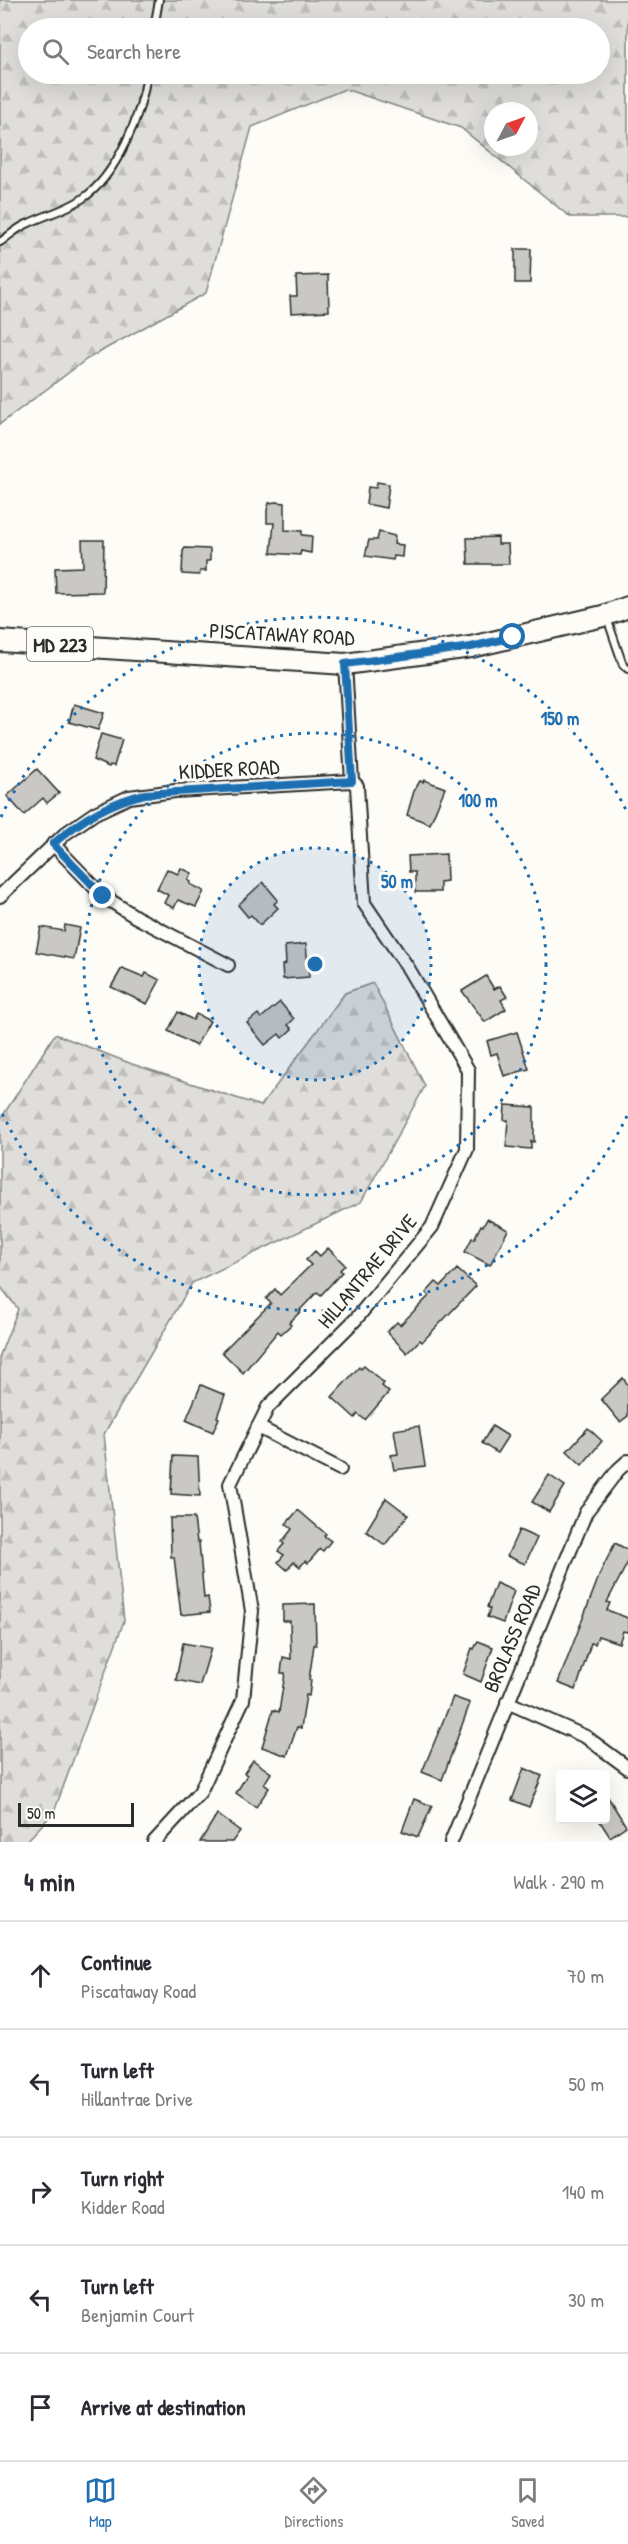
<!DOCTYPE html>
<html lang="en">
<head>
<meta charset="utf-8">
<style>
	body { margin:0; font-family:"Patrick Hand",sans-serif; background:#f2f2f3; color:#2b2b33 }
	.controls { position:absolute; right:18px; bottom:18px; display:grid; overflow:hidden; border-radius:6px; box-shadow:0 6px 24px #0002 }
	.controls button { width:54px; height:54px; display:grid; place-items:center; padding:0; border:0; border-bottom:2px solid #e1e1e2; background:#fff; color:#2b2b33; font:30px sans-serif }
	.compass { position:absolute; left:484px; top:102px; width:54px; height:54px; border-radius:50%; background:#fff; box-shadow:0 6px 24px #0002; rotate:49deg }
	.scale { position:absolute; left:18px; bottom:15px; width:116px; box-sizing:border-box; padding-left:6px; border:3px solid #2b2b2b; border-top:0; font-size:16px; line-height:21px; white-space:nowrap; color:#2b2b2b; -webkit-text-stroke:4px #fdfcf7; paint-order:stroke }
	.stop { position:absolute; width:18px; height:18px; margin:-14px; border:4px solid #1f6fb2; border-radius:50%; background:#fff }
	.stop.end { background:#1f6fb2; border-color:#fff; box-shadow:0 2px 6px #0008 }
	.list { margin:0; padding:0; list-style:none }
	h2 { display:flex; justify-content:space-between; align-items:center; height:78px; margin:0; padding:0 24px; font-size:26px }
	h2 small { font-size:20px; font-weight:400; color:#7c7c81 }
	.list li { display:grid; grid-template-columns:39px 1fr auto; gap:18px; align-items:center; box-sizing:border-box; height:108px; padding:0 24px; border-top:2px solid #e1e1e2 }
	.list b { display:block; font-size:22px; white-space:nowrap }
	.list p { margin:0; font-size:20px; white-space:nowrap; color:#7c7c81 }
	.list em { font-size:20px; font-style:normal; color:#7c7c81 }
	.icon { flex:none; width:33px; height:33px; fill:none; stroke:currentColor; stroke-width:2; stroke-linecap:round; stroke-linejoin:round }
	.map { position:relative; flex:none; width:628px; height:1842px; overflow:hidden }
	.search { position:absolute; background:#fff; box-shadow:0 6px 24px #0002; left:18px; right:18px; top:18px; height:66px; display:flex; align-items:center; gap:15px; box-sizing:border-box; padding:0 21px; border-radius:33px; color:#7c7c81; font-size:22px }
	.sheet { height:618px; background:#fff }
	nav { display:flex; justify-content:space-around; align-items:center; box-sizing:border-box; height:84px; border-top:2px solid #e1e1e2; background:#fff; font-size:16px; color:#7c7c81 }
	nav a { display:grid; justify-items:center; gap:3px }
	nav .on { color:#1f6fb2 }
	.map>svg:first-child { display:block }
	.forest { fill:url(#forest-firs); stroke:#858482; stroke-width:1.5; fill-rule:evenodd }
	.building { fill:#c9c8c4; stroke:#2b2b2b; stroke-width:1.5 }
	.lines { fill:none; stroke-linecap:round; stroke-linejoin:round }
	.service-casing { stroke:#2b2b2b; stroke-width:10 }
	.minor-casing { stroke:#2b2b2b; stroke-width:16 }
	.primary-casing { stroke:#2b2b2b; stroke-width:24 }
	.service { stroke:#fdfcf7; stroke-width:6 }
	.minor { stroke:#fdfcf7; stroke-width:12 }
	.primary { stroke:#fdfcf7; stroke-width:20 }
	.route { stroke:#1f6fb2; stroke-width:8 }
	.ring { fill:none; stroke:#1f6fb2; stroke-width:3; stroke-dasharray:3 6 }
	.labels { text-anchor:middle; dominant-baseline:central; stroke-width:6; stroke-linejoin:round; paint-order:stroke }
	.shield { fill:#fdfcf7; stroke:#6a6a68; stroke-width:1.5 }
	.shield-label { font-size:20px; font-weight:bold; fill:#2b2b2b }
	.street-label { font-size:21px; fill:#2b2b2b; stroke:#fdfcf7 }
	.centre { fill:#1f6fb2; stroke:#fdfcf7; stroke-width:3 }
	.ring-label { font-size:18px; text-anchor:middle; font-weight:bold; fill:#1f6fb2; stroke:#fdfcf7; stroke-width:6; stroke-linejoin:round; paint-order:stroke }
</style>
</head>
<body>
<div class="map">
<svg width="628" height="1842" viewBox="0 0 628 1842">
	<defs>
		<pattern id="forest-firs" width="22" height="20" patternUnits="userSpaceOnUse" patternTransform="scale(1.5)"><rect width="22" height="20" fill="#dfdeda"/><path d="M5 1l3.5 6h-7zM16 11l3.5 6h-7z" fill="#c0bfbb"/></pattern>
	</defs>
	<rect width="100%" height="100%" fill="#fdfcf7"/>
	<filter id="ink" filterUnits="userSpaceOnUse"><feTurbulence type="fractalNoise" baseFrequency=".0167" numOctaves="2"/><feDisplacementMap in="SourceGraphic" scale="12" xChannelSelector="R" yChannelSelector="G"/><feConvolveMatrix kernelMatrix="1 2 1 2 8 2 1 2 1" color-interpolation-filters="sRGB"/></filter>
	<g filter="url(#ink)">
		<!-- forest -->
		<g class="forest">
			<path d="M0,0H628V217H570L461,128L345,89L252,127L206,293L87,359L0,424ZM28,28H600V74H28ZM493,111H529V147H493Z"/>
			<path d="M373,983L425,1086L361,1202L192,1283L104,1434L124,1621L54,1812L26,1842H0V1355L18,1309L0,1286V1120L55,1034L132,1064L261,1106L345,993Z"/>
		</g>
		<!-- building -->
		<g class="building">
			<path d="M515,249H531L530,283H515Z"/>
			<path d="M328,275L329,311L291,313L290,296H297L296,276Z"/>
			<path d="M377,482L389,484L386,508L366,504L368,487L376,488Z"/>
			<path d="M276,502L285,503V530L302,531V535L312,536L311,553L301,551L300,555L271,553L274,523H267V510L269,503Z"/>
			<path d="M379,532L395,536L394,544L403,545L402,557L394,556L393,560L365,556L369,540H377Z"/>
			<path d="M498,537V544H508L509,564H468L467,538Z"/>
			<path d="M82,540H104L103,592L56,593L55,568L83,567Z"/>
			<path d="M185,548L210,549V561H206V571H200L199,575L182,574L183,551Z"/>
			<path d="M74,704L104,713L98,730L69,722Z"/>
			<path d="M101,734L122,740L114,766L110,765L109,767L93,760Z"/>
			<path d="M37,769L59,793L47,803L43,798L24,815L7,796Z"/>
			<path d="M424,780L445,788L430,824L407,815L414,791L420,781L423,782Z"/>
			<path d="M446,854L447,881L440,882V892H415V872H409L408,856Z"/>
			<path d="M181,868L192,873L188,880L191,882L190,884L204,891L196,907L178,900L174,908L164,903L168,895L157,889L167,869L178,874Z"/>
			<path d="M263,882L278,900L274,904L278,908L260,925L251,915L248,917L238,905Z"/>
			<path d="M65,925L80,928L74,959L36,952L41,927L64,931Z"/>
			<path d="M306,944L309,977L283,979L282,965L286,964L285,946Z"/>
			<path d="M122,968L144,977L146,973L160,980L147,1004L111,987Z"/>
			<path d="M486,976L494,989L500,986L507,997L501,1000L506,1009L485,1022L462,991Z"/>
			<path d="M280,1002L294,1019L288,1025L292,1029L282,1038L279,1034L265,1045L247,1023L258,1014L261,1018Z"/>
			<path d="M178,1012L193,1020L196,1014L210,1021L196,1046L168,1031Z"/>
			<path d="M517,1032L529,1069L504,1076L497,1053L491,1055L487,1041Z"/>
			<path d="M505,1105L534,1107V1142L531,1141V1149L506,1147L508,1120H504Z"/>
			<path d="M487,1219L508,1230L490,1265L465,1252L472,1238L474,1239L481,1225L483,1226Z"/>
			<path d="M328,1248L345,1265L340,1270L342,1272L321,1295L317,1292L300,1310L301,1311L289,1323L291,1325L281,1334L278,1331L243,1373L222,1352L271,1303L266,1299L275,1289L280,1295L311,1265L306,1260L315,1251L320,1256Z"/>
			<path d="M457,1269L476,1286L422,1342L420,1340L407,1353L387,1332L397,1322L400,1325L429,1296L426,1293L436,1282L441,1286Z"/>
			<path d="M364,1366L384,1383L382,1386L389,1392L365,1420L358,1414L355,1418L332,1397L359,1367L361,1369Z"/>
			<path d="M623,1378L628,1385V1416L620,1422L601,1399Z"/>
			<path d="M201,1385L225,1395L217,1417L219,1418L213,1432L186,1420Z"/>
			<path d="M419,1426L425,1466L394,1470L391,1455L398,1454L394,1430Z"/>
			<path d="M492,1426L508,1436L497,1453L482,1443Z"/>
			<path d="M588,1428L602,1441L582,1465L567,1451Z"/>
			<path d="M173,1456L198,1457L200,1496L171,1494Z"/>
			<path d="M549,1475L565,1486L549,1512L532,1502Z"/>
			<path d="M386,1498L408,1515L385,1545L366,1531Z"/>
			<path d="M298,1510L326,1534L324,1536L331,1541L323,1551L320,1549L308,1563L305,1561L300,1567L294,1562L287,1570L278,1562L284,1555L278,1551L284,1544L282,1542L292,1529L286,1524Z"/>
			<path d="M170,1518H194L197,1542H199L204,1598L208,1597L210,1612L181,1615L174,1557H171Z"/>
			<path d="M519,1530L537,1538L525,1564L507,1556Z"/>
			<path d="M615,1543L628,1550V1562L607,1602L610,1603L607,1610L628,1618V1632L623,1631L619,1643L598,1636L595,1644L591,1643L576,1690L558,1683L601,1571Z"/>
			<path d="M496,1583L514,1591L503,1623L487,1617L490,1609L487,1607Z"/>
			<path d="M315,1604L316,1645H314L309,1680H311L309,1696L306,1695L301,1728L297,1727L287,1756L262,1747L273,1710L279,1712L285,1673H281L283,1657L291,1659L290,1621H283V1605Z"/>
			<path d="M478,1641L493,1647L481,1682L463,1674L472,1648L474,1649Z"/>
			<path d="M183,1643L211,1648L200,1685L176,1680Z"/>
			<path d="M453,1697L470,1703L442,1780L422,1772Z"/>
			<path d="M253,1760L271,1773L264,1784L269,1788L256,1807L236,1793L247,1775L244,1773Z"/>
			<path d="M524,1768L542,1776L529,1807L512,1800Z"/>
			<path d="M606,1794L626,1826L610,1837L599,1820H606Z"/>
			<path d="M414,1799L432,1806L418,1837L402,1831Z"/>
			<path d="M217,1814L240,1831L232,1842H200Z"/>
		</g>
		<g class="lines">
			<!-- service casing -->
			<g class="service-casing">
				<g id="service">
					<path d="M154,28L159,0"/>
					<path d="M0,242C9,236 17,228 27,224C45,215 66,210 82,199C117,176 142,113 147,74"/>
					<path d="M607,618L623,665L628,669"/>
				</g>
			</g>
			<!-- minor casing -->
			<g class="minor-casing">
				<g id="minor">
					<path d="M53,844L103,896L136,917L228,965"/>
					<path d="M0,896L66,833L95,813L129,797L175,791L352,781"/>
					<path d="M258,1427L340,1469"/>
					<path d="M507,1702L586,1737L628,1768"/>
					<path d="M154,1842L200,1792L243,1700L252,1611L230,1484L268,1407L356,1319L432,1227L467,1149L468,1070L408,968L364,903L357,786L352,781L345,664"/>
					<path d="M451,1842L586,1512L618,1470L628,1461"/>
				</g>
			</g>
			<!-- primary casing -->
			<g class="primary-casing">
				<path id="primary" d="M0,641L345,664L471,647L603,616L628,607"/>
			</g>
			<!-- service -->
			<use href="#service" class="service"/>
			<!-- minor -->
			<use href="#minor" class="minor"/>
			<!-- primary -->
			<use href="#primary" class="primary"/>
		</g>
	</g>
	<g class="lines" filter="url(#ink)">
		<!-- route -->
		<path class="route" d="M103,896L53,844C80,820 110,802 145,794L352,781L345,664L471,647L513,637"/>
	</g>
	<!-- distance rings -->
	<circle cx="315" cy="964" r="116" fill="#1f6fb2" fill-opacity=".12"/>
	<g class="ring">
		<circle cx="315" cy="964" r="116"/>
		<circle cx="315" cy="964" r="231"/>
		<path d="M627 1116A347 347 0 0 1 1 1111M1 817A347 347 0 0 1 627 812"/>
	</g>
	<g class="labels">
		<!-- shield labels -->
		<rect class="shield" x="27" y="627" width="66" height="34" rx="4.5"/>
		<g class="shield-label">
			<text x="60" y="644">MD 223</text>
		</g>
		<!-- street labels -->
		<g class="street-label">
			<text transform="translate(282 634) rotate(3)">PISCATAWAY ROAD</text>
			<text transform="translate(229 769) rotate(-3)">KIDDER ROAD</text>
			<text transform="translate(367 1271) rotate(-50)">HILLANTRAE DRIVE</text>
			<text transform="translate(512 1638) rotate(-67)">BROLASS ROAD</text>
		</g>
	</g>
	<circle cx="315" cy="964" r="9" class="centre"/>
	<g class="ring-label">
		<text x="560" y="725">150 m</text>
		<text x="478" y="807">100 m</text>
		<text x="397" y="888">50 m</text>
	</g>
</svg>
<div class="controls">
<button><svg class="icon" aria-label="layers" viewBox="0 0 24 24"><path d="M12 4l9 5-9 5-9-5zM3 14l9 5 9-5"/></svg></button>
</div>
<svg class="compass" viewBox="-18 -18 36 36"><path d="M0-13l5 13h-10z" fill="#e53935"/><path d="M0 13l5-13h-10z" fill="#7c7c81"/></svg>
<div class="scale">50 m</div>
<div class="stop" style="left:513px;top:637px"></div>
<div class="stop end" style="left:103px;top:896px"></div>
<div class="search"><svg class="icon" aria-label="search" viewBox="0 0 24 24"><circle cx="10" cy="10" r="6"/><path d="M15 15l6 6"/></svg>Search here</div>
</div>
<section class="sheet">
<h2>4 min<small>Walk · 290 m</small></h2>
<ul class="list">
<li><svg class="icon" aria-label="ahead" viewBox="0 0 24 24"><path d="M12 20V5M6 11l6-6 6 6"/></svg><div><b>Continue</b><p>Piscataway Road</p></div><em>70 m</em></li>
<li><svg class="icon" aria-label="left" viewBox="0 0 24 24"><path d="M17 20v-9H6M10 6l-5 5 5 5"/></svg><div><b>Turn left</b><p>Hillantrae Drive</p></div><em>50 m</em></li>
<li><svg class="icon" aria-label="right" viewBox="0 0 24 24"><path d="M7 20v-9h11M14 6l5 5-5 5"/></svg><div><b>Turn right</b><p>Kidder Road</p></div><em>140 m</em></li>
<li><svg class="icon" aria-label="left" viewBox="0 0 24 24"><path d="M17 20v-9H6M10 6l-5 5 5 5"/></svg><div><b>Turn left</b><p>Benjamin Court</p></div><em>30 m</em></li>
<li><svg class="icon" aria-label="arrive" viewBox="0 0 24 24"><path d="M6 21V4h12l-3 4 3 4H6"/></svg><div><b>Arrive at destination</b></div></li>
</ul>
</section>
<nav>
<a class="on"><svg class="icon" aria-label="map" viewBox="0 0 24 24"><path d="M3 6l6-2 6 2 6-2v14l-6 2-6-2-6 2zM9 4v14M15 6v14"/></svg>Map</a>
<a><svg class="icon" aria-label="directions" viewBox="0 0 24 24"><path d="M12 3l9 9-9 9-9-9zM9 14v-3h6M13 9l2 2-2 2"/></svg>Directions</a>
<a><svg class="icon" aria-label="saved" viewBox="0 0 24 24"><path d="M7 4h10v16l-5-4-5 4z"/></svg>Saved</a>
</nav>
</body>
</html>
